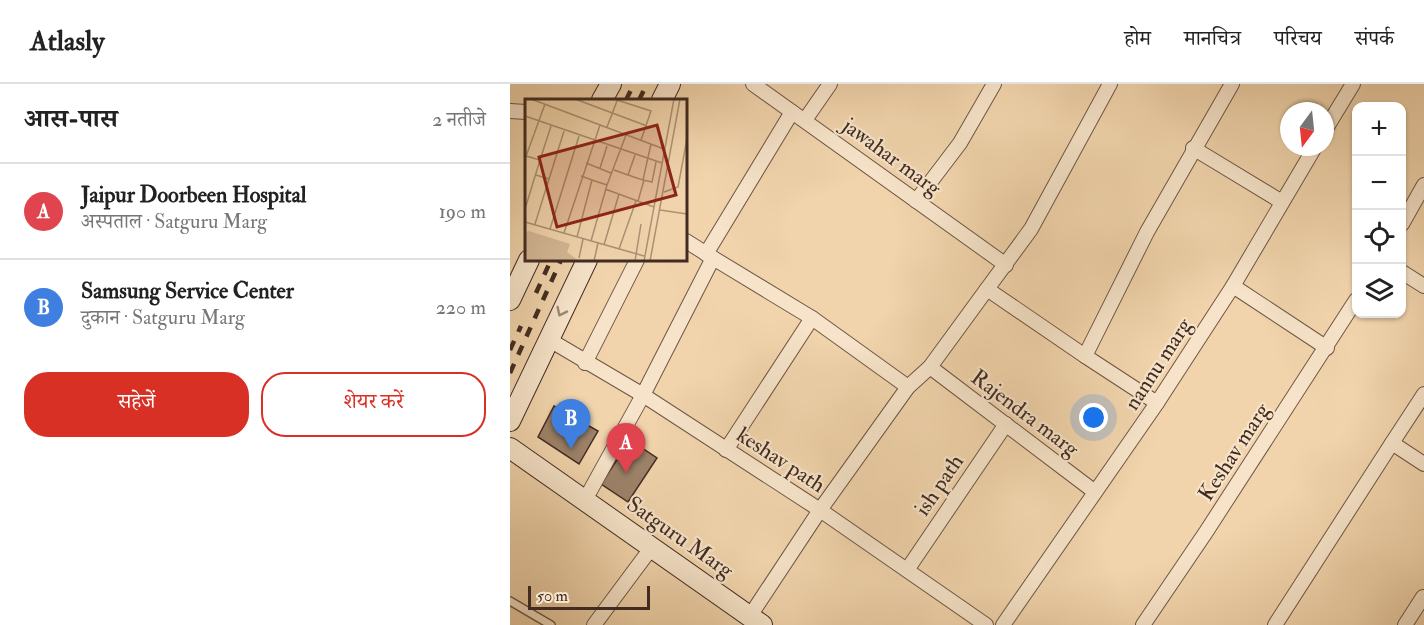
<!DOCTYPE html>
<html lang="hi">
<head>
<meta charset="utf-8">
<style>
	body { margin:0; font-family:"IM FELL Double Pica","Noto Serif Devanagari",serif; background:#f6f6f6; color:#222 }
	.controls { position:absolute; right:18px; top:18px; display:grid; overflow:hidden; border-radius:12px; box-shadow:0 2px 4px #0004 }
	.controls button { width:54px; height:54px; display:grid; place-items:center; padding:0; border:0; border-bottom:2px solid #e0e0e0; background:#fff; color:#222; font:30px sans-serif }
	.compass { position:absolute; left:770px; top:18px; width:54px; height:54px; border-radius:50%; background:#fff; box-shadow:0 2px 4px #0004; rotate:195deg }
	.scale { position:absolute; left:18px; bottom:15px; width:122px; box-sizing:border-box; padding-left:6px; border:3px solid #422c22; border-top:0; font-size:16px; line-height:21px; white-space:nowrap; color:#422c22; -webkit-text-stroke:4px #f6e3c9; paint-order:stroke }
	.you { position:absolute; left:584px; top:334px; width:21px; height:21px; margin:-15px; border:4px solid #fff; border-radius:50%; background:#1a73e8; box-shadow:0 0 0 9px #1a73e833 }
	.badge { display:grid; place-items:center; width:39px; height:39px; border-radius:50%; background:#d93025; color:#fff; font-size:20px; font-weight:700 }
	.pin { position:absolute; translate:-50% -50px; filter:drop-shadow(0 2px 3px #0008) }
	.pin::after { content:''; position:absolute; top:32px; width:21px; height:18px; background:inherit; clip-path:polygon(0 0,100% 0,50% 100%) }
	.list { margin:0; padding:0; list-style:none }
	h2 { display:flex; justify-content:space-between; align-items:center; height:78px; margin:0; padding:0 24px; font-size:26px }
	h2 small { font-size:20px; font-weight:400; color:#767676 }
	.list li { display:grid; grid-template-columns:39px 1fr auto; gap:18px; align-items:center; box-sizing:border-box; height:96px; padding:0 24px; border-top:2px solid #e0e0e0 }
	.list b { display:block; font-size:22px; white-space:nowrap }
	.list p { margin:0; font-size:20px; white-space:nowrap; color:#767676 }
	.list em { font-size:20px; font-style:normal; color:#767676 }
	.actions { display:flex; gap:12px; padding:18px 24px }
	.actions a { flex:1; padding:14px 0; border:2px solid #d93025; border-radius:24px; text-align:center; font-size:21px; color:#d93025 }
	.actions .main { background:#d93025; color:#fff }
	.icon { flex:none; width:33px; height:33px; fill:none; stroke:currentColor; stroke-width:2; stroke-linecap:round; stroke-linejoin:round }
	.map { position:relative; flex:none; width:914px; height:541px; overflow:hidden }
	header { display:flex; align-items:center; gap:36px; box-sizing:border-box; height:84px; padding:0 30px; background:#fff; border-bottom:2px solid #e0e0e0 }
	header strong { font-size:28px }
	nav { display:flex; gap:33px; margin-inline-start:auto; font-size:21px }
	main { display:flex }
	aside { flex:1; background:#fff }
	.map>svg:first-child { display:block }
	.building { fill:#9d836a; stroke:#422c22; stroke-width:1.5 }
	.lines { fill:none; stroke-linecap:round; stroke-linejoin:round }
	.lane-casing { stroke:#6e5644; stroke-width:10 }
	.street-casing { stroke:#6e5644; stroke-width:16 }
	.secondary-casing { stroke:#422c22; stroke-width:22 }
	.lane { stroke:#f6e3c9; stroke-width:7 }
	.street { stroke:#f6e3c9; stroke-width:14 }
	.secondary { stroke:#f6e3c9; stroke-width:20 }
	.rail { stroke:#422c22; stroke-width:4.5; stroke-dasharray:10 10; stroke-linecap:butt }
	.oneway { stroke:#9c8876 }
	.labels { text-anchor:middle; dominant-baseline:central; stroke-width:4.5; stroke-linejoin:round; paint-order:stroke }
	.street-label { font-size:22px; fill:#422c22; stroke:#f6e3c9 }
	.inset-road { fill:none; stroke:#ab9175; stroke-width:1.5 }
	.view { fill:#8f2418; fill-opacity:0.15; stroke:#8f2418; stroke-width:3 }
	.inset-edge { fill:none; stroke:#422c22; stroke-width:3 }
</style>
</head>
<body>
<header>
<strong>Atlasly</strong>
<nav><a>होम</a><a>मानचित्र</a><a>परिचय</a><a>संपर्क</a></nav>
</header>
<main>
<aside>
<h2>आस-पास<small>2 नतीजे</small></h2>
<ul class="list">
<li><span class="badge" style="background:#e0444e">A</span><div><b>Jaipur Doorbeen Hospital</b><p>अस्पताल · Satguru Marg</p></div><em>190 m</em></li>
<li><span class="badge" style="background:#3f7fe0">B</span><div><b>Samsung Service Center</b><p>दुकान · Satguru Marg</p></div><em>220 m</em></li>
</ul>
<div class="actions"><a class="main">सहेजें</a><a>शेयर करें</a></div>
</aside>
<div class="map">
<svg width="914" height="541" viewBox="0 0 914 541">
	<rect width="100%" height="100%" fill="#f1d4ac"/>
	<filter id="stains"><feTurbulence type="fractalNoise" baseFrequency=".00333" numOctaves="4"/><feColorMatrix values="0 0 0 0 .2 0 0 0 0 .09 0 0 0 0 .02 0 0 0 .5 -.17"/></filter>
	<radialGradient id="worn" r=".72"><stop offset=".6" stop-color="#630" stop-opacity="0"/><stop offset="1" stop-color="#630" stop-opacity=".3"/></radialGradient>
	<!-- building -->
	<g class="building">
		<path d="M44,322L88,347L69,380L28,353Z"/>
		<path d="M120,356L147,374L118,418L91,400Z"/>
	</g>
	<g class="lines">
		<!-- lane casing -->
		<g class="lane-casing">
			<path id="lane" d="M0,517L41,541"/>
		</g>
		<!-- street casing -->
		<g class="street-casing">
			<g id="street">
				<path d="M243,0L496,181"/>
				<path d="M0,27L16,28"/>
				<path d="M295,36L320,0"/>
				<path d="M815,46L843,0"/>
				<path d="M683,64L772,118"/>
				<path d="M406,117L450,59L484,0"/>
				<path d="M892,140L914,101"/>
				<path d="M176,157L203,174"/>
				<path d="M196,170L282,28"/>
				<path d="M892,188L914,202"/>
				<path d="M723,202L817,264"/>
				<path d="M38,255L133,311L310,426L476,541"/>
				<path d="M575,272L477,205L521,145L600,0"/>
				<path d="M75,279L127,176"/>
				<path d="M420,283L585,408"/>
				<path d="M914,310L882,359L914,380"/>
				<path d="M647,319L575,272L637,148L722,0"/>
				<path d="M216,366L302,234L398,303"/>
				<path d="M75,416L133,311L203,174L302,234"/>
				<path d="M397,486L496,340"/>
				<path d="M240,532L310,426L398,303L420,283L477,205"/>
				<path d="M84,541L142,463"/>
				<path d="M493,541L647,319L723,202L805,63"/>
				<path d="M633,541L696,448L846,216"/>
				<path d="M765,541L882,359"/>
				<path d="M895,541L913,513L914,514"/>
			</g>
		</g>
		<!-- secondary casing -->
		<g class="secondary-casing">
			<g id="secondary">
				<path d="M92,16L101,0"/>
				<path d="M152,16L160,0"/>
				<path d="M0,216L19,176"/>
				<path d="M0,337L77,176"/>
				<path d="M0,364L252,541"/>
			</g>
		</g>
		<!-- lane -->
		<use href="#lane" class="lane"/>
		<!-- street -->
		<use href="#street" class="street"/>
		<!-- secondary -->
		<use href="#secondary" class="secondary"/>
		<!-- rail -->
		<g class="rail">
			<path d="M116,16L124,0"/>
			<path d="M129,16L137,0"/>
			<path d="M26,209L41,176"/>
			<path d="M0,266L11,242"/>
			<path d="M0,289L51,176"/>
		</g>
	</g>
	<!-- one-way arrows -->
	<defs><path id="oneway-chevron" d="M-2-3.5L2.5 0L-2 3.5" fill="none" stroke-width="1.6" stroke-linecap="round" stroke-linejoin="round" transform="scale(1.5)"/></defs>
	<use class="oneway" href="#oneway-chevron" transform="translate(51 228) rotate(116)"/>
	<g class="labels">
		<!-- street labels -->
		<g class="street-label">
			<text transform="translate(382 73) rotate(36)">jawahar marg</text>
			<text transform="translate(648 280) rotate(-57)">nannu marg</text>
			<text transform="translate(515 329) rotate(37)">Rajendra marg</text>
			<text transform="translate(724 368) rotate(-57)">Keshav marg</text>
			<text transform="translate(271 376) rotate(33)">keshav path</text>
			<text transform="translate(429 401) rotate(-56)">ish path</text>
			<text transform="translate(170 453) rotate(35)">Satguru Marg</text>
		</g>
	</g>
	<!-- overview -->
	<g transform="translate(15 15)">
		<rect width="162" height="162" fill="#f1d4ac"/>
		<path d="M4,132L45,145L42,153L54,162H0V133Z" fill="#d3b795"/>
		<path class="inset-road" d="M6,0L139,50M50,0L122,27M89,0L126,12L116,41M0,17L137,64M82,28L92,2M1,57L15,61L26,27M0,60L20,5M61,64L86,74M75,69L82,47M89,71L103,76L110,56M103,76L118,81L126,45M24,80L39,32M118,81L127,83L131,63M82,86L101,36M80,90L129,108M139,93L153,88L162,40M113,102L119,81M0,110L15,61M135,111L162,115M0,123L119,157M10,125L24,80L11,76M25,130L54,37M39,134L75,26M52,138L67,81L56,77M66,142L82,86L67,81M79,146L94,95M94,150L111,102M54,159L58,140M69,162L73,144M110,162L116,125M119,162L149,0M125,162L155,0"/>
		<path class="view" d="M132,26L151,96L32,128L14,58Z"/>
		<rect width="162" height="162" class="inset-edge"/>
	</g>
	<rect width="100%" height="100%" filter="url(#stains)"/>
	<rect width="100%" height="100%" fill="url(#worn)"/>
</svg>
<div class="controls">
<button>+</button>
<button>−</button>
<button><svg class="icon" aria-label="locate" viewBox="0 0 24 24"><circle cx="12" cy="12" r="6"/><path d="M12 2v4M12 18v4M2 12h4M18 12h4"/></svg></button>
<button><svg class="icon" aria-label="layers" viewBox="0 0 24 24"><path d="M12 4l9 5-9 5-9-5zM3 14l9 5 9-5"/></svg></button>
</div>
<svg class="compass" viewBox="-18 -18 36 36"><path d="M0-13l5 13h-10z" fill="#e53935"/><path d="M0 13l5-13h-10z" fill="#767676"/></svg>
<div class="scale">50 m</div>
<div class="you"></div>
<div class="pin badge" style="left:116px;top:389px;background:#e0444e">A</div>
<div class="pin badge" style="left:61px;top:365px;background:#3f7fe0">B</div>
</div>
</main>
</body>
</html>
